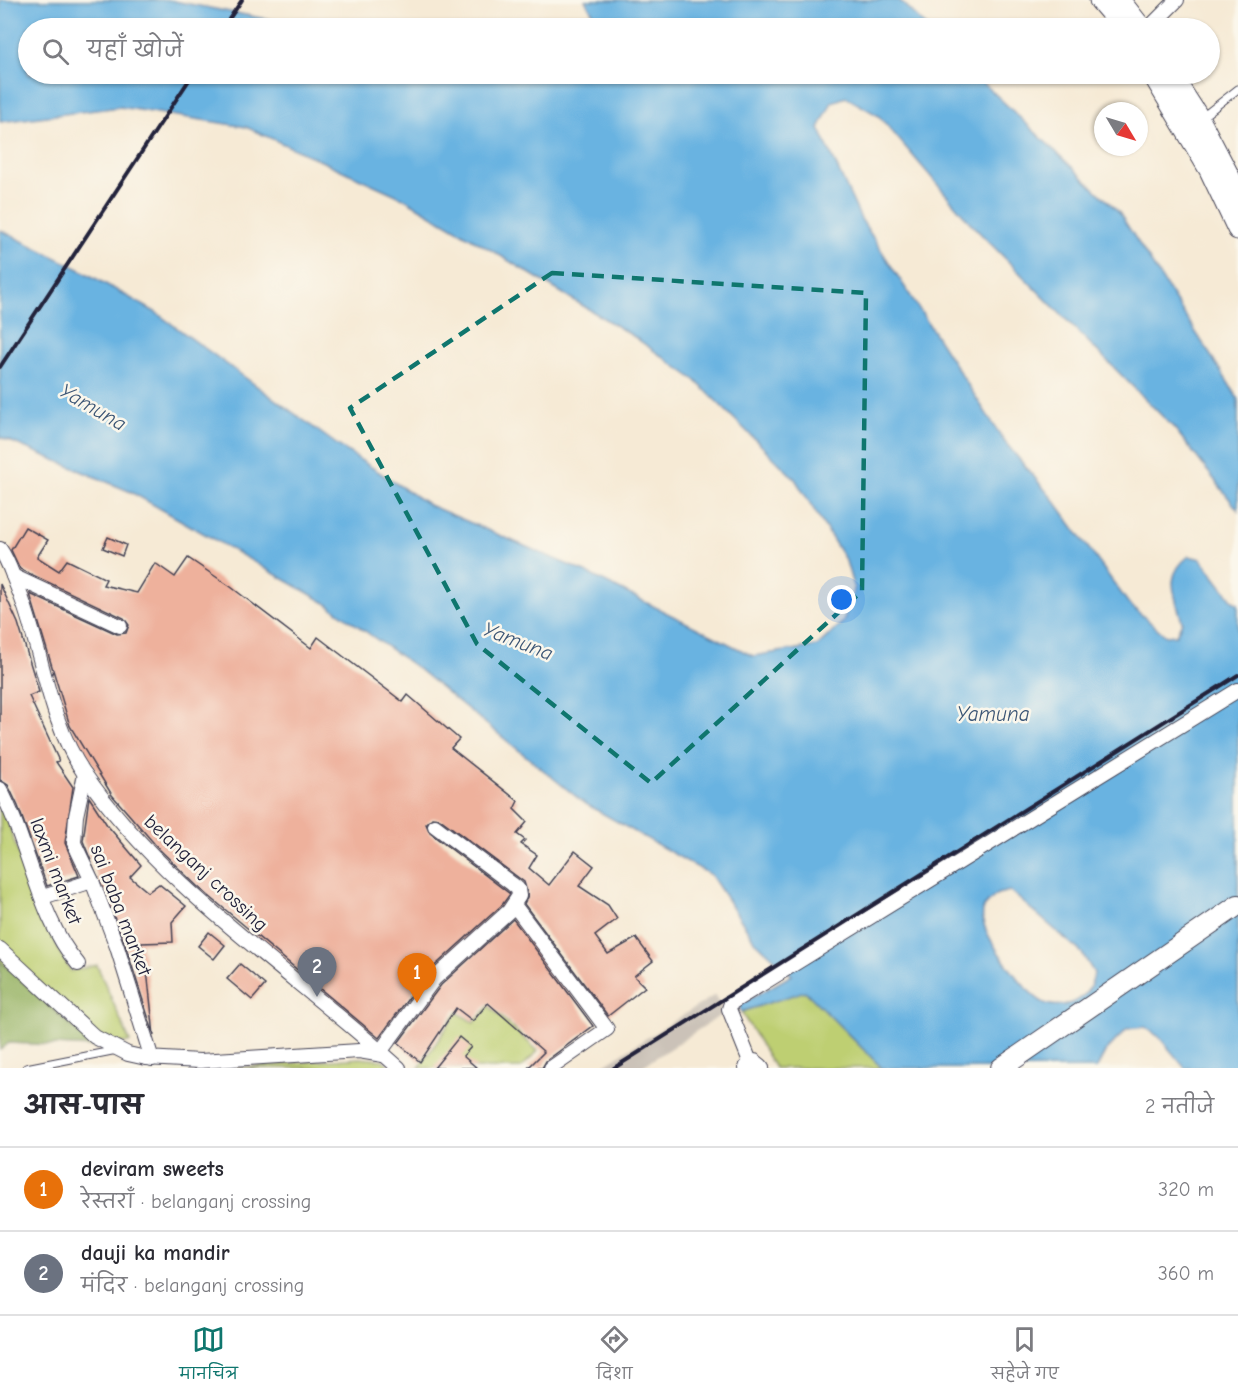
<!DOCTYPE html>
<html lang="hi">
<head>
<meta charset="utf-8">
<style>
	body { margin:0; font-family:"Comic Neue","Playpen Sans Deva",sans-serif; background:#f7f7f7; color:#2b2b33 }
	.compass { position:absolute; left:1094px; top:102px; width:54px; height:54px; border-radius:50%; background:#fff; box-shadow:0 2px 4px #0004; rotate:128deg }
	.you { position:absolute; left:842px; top:600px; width:21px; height:21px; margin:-15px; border:4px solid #fff; border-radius:50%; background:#1a73e8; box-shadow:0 0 0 9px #1a73e833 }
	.badge { display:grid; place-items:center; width:39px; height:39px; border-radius:50%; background:#0f766e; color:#fff; font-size:20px; font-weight:700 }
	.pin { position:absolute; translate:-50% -50px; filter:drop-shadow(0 2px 3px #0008) }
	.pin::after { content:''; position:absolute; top:32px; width:21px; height:18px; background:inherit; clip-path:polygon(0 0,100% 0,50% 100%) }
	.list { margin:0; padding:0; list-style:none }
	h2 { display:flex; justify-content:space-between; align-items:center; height:78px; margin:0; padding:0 24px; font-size:26px }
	h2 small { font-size:20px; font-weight:400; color:#7c7c81 }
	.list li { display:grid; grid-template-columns:39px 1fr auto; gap:18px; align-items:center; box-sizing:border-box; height:84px; padding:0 24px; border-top:2px solid #e1e1e2 }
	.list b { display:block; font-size:22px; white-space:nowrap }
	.list p { margin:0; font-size:20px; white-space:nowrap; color:#7c7c81 }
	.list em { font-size:20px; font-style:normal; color:#7c7c81 }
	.icon { flex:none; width:33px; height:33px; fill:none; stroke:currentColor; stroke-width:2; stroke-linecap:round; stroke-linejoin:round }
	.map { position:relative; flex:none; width:1238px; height:1068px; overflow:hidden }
	.search { position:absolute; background:#fff; box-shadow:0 2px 4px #0004; left:18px; right:18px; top:18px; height:66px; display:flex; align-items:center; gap:15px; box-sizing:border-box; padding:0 21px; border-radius:33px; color:#7c7c81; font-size:22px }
	.sheet { height:246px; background:#fff }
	nav { display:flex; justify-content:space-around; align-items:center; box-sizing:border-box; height:84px; border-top:2px solid #e1e1e2; background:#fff; font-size:16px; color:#7c7c81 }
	nav a { display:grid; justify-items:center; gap:3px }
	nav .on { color:#0f766e }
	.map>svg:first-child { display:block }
	.industrial { fill:#cbc2b8 }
	.green { fill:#becf72; stroke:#707856; stroke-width:1.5 }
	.forest { fill:#96b264; stroke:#5c6a50; stroke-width:1.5 }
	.water { fill:#69b3e1; stroke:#466a8e; stroke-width:1.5; fill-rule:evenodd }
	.building { fill:#eeb19c }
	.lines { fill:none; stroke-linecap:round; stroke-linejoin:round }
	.lane-casing { stroke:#424052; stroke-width:9 }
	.street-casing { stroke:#424052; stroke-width:16 }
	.secondary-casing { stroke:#424052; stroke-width:22 }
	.primary-casing { stroke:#424052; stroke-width:23 }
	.lane { stroke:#fff; stroke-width:7 }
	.street { stroke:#fff; stroke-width:14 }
	.secondary { stroke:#fff; stroke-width:20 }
	.primary { stroke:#fff; stroke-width:21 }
	.rail { stroke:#22223b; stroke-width:4 }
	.marked { fill:none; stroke:#0f766e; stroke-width:4.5; stroke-dasharray:12 8; stroke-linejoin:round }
	.labels { text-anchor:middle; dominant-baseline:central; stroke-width:5; stroke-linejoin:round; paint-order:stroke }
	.street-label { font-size:20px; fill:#22223b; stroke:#fbf7ec }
	.water-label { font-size:21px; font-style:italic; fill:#3b5575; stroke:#fbf7ec }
</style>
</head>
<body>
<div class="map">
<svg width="1238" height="1068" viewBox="0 0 1238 1068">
	<rect width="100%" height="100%" fill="#fbf7ec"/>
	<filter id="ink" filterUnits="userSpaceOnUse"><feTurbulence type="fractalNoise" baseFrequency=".0167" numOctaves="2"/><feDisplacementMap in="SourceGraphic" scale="12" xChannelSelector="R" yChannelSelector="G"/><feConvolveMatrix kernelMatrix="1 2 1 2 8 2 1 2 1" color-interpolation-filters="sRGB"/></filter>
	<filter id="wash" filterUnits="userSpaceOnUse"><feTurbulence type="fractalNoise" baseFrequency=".008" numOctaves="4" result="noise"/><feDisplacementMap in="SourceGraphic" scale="24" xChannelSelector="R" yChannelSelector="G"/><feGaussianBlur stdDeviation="1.35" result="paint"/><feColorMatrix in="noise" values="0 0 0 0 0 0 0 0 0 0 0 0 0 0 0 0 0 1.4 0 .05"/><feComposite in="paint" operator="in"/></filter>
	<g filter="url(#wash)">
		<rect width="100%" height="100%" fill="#f6ead5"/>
		<!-- industrial -->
		<path class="industrial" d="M715,995L724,1013L640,1068H599Z"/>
		<!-- green -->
		<g class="green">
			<path d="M0,798L24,871L61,955L71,971L97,965L130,1042L93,1047L0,961Z"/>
			<path d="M805,991L882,1068H775L741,1012Z"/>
			<path d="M489,1006L538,1051L521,1068H419L457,1012L474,1023Z"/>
			<path d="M360,1058L383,1060L391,1068H232Z"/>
		</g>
		<!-- forest -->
		<path class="forest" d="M0,961L93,1047L9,1043L0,1050Z"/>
		<!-- water -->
		<g class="water">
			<path d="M0,0H169L312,28H28V74H974L1118,211L1229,384L1238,399V510L1175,429L973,226L879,116L846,97L832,102L819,128L861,219L1004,441L1056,503L1129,604L1166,636L1176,635L1182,622C1175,594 1163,576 1189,556L1201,559L1234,602L1238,603V1068H1185L1159,1037L1145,1027L1127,1029L1105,1052L1097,1068H882L805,991L741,1012L739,1005L792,975L754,940L711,875L584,803L417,668L324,602L131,492L0,437V230L79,269L155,312L339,446L429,505L585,572L753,656L817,646L843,622L854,589L846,561L795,479L695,380L633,336L491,250L403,198L246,127L120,107L0,122ZM1010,891L1082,953L1094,973C1092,985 1086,997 1074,1002C1066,1005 1056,1007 1047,1004C1027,997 988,942 983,921C982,917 983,912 983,907L997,894Z"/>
			<path d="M585,0H899L928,28H602Z"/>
		</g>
		<g id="blocks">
			<!-- building -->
			<g class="building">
				<path d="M25,527L48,540L37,557L59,571L67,560L106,579L103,585L137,593L155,563L175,577L188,558L231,587L311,648L318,637L403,702L408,695L459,739L451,748L518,801L514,809L527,822L517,834L525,840L521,844L537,855L529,868L549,885L575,851L594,866L579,886L608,905L617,919L595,936L608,954L636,938L653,961L634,976L645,987L608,1016L524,904L528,895L524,882L440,819L432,818L426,824L430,833L510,894L502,905L427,973L379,1038L197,886L159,849L112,795L70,726L30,594L117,634L126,633L129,625L124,618L20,569L11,550Z"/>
				<path d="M108,537L126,545L122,556L103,548Z"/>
				<path d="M0,584L18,623L39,692L29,696L59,761L56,762L73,787L65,843L79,876L47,886L18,806L8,785L0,780Z"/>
				<path d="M89,797L107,825L141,865L130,877L148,892L159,884L186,906L172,922L173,942L141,943L148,979L154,1035L125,944L83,841Z"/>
				<path d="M513,919L593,1026L546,1061L542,1068H528L544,1052L488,1003L473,1021L456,1008L420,1062L398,1043L441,985Z"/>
				<path d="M209,932L225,945L214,959L198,946Z"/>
				<path d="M240,964L265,985L252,1000L227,979Z"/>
				<path d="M459,1037L471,1047L463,1056L477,1068H434Z"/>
			</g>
		</g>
	</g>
	<g filter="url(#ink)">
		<use href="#blocks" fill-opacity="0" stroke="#424052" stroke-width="1.5"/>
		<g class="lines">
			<!-- lane casing -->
			<g class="lane-casing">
				<g id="lane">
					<path d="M1201,118L1238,89"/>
					<path d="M26,1068L117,1050"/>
				</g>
			</g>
			<!-- street casing -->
			<g class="street-casing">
				<g id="street">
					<path d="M1149,28L1177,0"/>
					<path d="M0,549C8,560 12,574 17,586C43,648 46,717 84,773C163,889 296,974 399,1068"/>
					<path d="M13,576L120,626"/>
					<path d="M85,774L76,816L74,843L92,881L117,947L152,1059"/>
					<path d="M0,789C29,842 38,918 78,964"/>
					<path d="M43,897L92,881"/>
					<path d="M514,905L607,1029L551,1068"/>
					<path d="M0,949L95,1037L128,1054L146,1058L200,1061L359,1051L383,1055"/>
					<path d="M380,1052L434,979L509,911L519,896L518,889L512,884L435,826"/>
					<path d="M751,1064L729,1009L731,1003L1238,690"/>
				</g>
			</g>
			<!-- secondary casing -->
			<g class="secondary-casing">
				<g id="secondary">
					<path d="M749,1068L754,1064L759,1068"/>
					<path d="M1001,1068L1238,905"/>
				</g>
			</g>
			<!-- primary casing -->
			<g class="primary-casing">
				<g id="primary">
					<path d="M1100,0L1124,28"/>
					<path d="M1119,0L1141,28"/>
					<path d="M1153,74L1210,170L1238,229"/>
					<path d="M1170,74L1199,119L1238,194"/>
				</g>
			</g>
			<!-- lane -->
			<use href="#lane" class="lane"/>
			<!-- street -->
			<use href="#street" class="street"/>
			<!-- secondary -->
			<use href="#secondary" class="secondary"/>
			<!-- primary -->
			<use href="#primary" class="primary"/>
			<!-- rail -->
			<g class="rail">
				<path d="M223,28L242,0"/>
				<path d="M0,367L193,74"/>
				<path d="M614,1068L1238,675"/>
			</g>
		</g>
	</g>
	<!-- marked area -->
	<path class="marked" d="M552,273L866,293L862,591L651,783L477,644L350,408Z"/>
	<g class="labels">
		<!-- street labels -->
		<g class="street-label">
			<text transform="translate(56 871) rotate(69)">laxmi market</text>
			<text transform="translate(206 873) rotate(43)">belanganj crossing</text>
			<text transform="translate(121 910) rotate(69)">sai baba market</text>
		</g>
		<!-- water labels -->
		<g class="water-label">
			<text transform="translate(93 407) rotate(30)">Yamuna</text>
			<text transform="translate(518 641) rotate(21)">Yamuna</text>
			<text x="993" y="714">Yamuna</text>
		</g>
	</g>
</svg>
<svg class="compass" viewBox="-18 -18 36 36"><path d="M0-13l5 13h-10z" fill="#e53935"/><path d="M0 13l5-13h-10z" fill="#7c7c81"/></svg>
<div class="you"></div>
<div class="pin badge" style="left:417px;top:1003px;background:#e8710a">1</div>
<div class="pin badge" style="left:317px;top:997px;background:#6b7280">2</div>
<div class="search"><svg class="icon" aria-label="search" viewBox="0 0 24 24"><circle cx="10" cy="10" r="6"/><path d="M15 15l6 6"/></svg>यहाँ खोजें</div>
</div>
<section class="sheet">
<h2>आस-पास<small>2 नतीजे</small></h2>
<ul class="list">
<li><span class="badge" style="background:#e8710a">1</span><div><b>deviram sweets</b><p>रेस्तराँ · belanganj crossing</p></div><em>320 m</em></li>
<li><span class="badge" style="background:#6b7280">2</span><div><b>dauji ka mandir</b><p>मंदिर · belanganj crossing</p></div><em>360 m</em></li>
</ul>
</section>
<nav>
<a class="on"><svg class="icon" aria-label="map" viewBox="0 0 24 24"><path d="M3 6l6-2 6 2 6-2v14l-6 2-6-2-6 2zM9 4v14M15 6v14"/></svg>मानचित्र</a>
<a><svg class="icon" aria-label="directions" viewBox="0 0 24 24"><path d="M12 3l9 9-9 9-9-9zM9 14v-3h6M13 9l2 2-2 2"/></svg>दिशा</a>
<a><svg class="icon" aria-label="saved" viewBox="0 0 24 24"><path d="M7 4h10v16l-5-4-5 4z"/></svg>सहेजे गए</a>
</nav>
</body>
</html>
